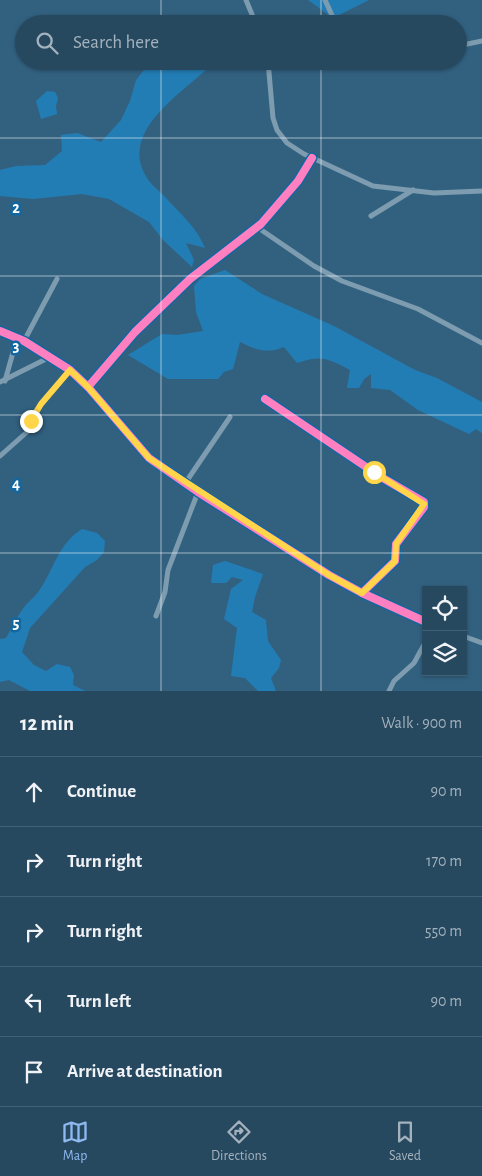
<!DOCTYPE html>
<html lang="en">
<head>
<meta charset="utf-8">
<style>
	body { margin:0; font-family:"Alegreya Sans",sans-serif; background:#325369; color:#f1f3f6 }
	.controls { position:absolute; right:15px; bottom:15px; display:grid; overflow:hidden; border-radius:0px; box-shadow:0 1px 4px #0004 }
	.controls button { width:45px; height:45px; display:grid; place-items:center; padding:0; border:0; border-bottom:1px solid #426175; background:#264960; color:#f1f3f6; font:25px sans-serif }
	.stop { position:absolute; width:15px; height:15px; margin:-11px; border:4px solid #ffd54a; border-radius:50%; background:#fff }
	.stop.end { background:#ffd54a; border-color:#fff; box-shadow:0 1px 5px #0008 }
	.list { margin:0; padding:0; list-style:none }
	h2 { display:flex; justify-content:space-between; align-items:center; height:65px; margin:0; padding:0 20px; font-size:21px }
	h2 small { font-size:16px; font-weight:400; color:#a4b2bd }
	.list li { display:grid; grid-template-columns:32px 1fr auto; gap:15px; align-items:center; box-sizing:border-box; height:70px; padding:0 20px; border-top:1px solid #426175 }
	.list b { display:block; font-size:19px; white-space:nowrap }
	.list em { font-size:16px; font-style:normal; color:#a4b2bd }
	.icon { flex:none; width:28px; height:28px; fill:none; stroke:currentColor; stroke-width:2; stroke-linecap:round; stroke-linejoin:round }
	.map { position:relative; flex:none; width:482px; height:691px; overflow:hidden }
	.search { position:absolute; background:#264960; box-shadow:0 1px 4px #0004; left:15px; right:15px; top:15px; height:55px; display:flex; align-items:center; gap:12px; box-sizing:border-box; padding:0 18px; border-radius:28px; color:#a4b2bd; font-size:19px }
	.sheet { height:415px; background:#264960 }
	nav { display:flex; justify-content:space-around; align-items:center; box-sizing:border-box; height:70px; border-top:1px solid #426175; background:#264960; font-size:14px; color:#a4b2bd }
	nav a { display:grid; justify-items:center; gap:2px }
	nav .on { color:#90b9f0 }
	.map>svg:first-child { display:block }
	.green { fill:#237db5 }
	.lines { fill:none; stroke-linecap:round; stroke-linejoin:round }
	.minor { stroke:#7d9cb0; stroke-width:5 }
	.cycleway-casing { stroke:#1267a0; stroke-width:11 }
	.cycleway { stroke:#ff80c0; stroke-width:8 }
	.route { stroke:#ffd54a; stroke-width:6 }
	.grid { fill:none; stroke:#fff; stroke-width:1; stroke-opacity:0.55 }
	.grid-label { font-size:16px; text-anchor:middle; font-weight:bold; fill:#fff; stroke:#1267a0; stroke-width:5; stroke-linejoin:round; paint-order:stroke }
</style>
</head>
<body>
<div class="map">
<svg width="482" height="691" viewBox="0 0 482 691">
	<rect width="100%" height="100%" fill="#326180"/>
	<!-- green -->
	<g class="green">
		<path d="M308,0H369L333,18Z"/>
		<path d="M208,61L207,69C179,95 118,133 147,178C151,185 160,191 165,197C180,213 197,228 205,248L186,243L194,260L192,267L163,240L149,222L109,199L82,194L33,199L0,196V170L16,166L45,165L62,151L61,135L77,133L101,142L121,120L130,101L136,80L150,62Z"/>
		<path d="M47,91L55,92L58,98L56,106L57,114L41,119L36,101Z"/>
		<path d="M225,270L262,294L334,326L415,370L437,378L482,402V433L476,429L469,434L418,410L390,390L371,388V374L364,379L359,388H347L350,370C327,358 322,355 297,363L284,347C267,354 256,350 240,342L233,369L224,372L218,379H168L128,355L162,334L177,335L203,331L196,312L194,286L200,279Z"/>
		<path d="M82,529L97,533L105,541L104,552L97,560L85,567L30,628L22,652L34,665L46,671L57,664L70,667L74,675L73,685L85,691H30L9,680L0,682V639L6,638C12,628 18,614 26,605C30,600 36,596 39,591C54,569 58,544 82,529Z"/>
		<path d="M225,561L263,574L255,597L252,612L266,620L268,641L281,660L279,668L271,678L276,691H258L245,678L231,676L237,628L224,619L231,589L243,580L232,577L226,583H211L213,565Z"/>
	</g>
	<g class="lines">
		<!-- minor -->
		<g class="minor">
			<path d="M246,0L256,24"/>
			<path d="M325,0L336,24"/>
			<path d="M458,46L482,41"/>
			<path d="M268,61L273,118L277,130L287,143L304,154L373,186L434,193L482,191"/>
			<path d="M371,216L413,190"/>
			<path d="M257,227L314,266L342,281L418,309L482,343"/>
			<path d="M0,331L24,341L70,370L88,387L149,458L198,492L329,575L362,593L426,622"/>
			<path d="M24,341L57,279"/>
			<path d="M5,381L17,338"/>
			<path d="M0,382L50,357"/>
			<path d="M88,387L135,332L190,279L261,224L298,181L312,158"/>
			<path d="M265,399L381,477L424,502V507L396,544L395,561L362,593"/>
			<path d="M0,456L27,432L34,413L70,370"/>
			<path d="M186,482L230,417"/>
			<path d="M156,616L165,592L168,570L198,492"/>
			<path d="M463,636L482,643"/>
			<path d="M389,691L394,681L414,663L426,641"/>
		</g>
		<!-- cycleway casing -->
		<g class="cycleway-casing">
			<g id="cycleway">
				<path d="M0,331L24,341L70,370L88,387L149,458L198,492L329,575L362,593L426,622"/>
				<path d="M88,387L135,332L190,279L261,224L298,181L312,158"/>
				<path d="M265,399L381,477L424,502V507L396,544L395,561L362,593"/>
			</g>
		</g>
		<!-- cycleway -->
		<use href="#cycleway" class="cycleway"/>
	</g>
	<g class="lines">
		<!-- route -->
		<path class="route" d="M31,421L41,404L70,370L88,387L149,458L329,575L362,593L395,561L396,544L424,504L374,472"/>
	</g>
	<!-- grid -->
	<path class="grid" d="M161,0V24M321,0V24M161,61V691M321,61V691M0,138H482M0,276H482M0,415H482M0,553H482"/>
	<g class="grid-label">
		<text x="16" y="213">2</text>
		<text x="16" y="351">3</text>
		<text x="16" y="489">4</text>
		<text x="16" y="628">5</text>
	</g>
</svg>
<div class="controls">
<button><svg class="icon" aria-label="locate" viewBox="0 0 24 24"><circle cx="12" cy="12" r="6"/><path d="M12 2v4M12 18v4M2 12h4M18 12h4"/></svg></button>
<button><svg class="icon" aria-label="layers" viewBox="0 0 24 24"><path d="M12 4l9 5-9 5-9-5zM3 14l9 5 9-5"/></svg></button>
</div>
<div class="stop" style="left:374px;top:472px"></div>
<div class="stop end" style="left:31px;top:421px"></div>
<div class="search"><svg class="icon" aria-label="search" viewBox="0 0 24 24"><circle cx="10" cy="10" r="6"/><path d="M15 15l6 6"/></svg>Search here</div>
</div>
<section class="sheet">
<h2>12 min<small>Walk · 900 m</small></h2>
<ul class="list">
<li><svg class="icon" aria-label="ahead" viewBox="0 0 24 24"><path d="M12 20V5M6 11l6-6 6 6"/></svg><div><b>Continue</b></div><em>90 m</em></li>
<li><svg class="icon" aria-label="right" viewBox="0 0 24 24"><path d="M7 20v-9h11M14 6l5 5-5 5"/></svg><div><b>Turn right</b></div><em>170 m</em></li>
<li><svg class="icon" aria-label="right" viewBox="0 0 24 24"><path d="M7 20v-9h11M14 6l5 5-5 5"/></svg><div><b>Turn right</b></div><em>550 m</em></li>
<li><svg class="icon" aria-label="left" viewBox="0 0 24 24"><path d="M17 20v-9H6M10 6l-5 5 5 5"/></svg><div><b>Turn left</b></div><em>90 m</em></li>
<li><svg class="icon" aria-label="arrive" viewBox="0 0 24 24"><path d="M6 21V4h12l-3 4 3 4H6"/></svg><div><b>Arrive at destination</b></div></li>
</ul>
</section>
<nav>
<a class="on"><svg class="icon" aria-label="map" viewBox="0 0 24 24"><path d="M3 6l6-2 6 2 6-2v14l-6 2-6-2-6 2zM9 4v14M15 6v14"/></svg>Map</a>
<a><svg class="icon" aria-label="directions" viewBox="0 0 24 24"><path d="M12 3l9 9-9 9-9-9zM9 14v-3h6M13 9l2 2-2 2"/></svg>Directions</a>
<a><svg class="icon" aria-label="saved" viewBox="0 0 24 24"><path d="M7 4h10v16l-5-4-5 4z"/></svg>Saved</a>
</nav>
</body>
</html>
